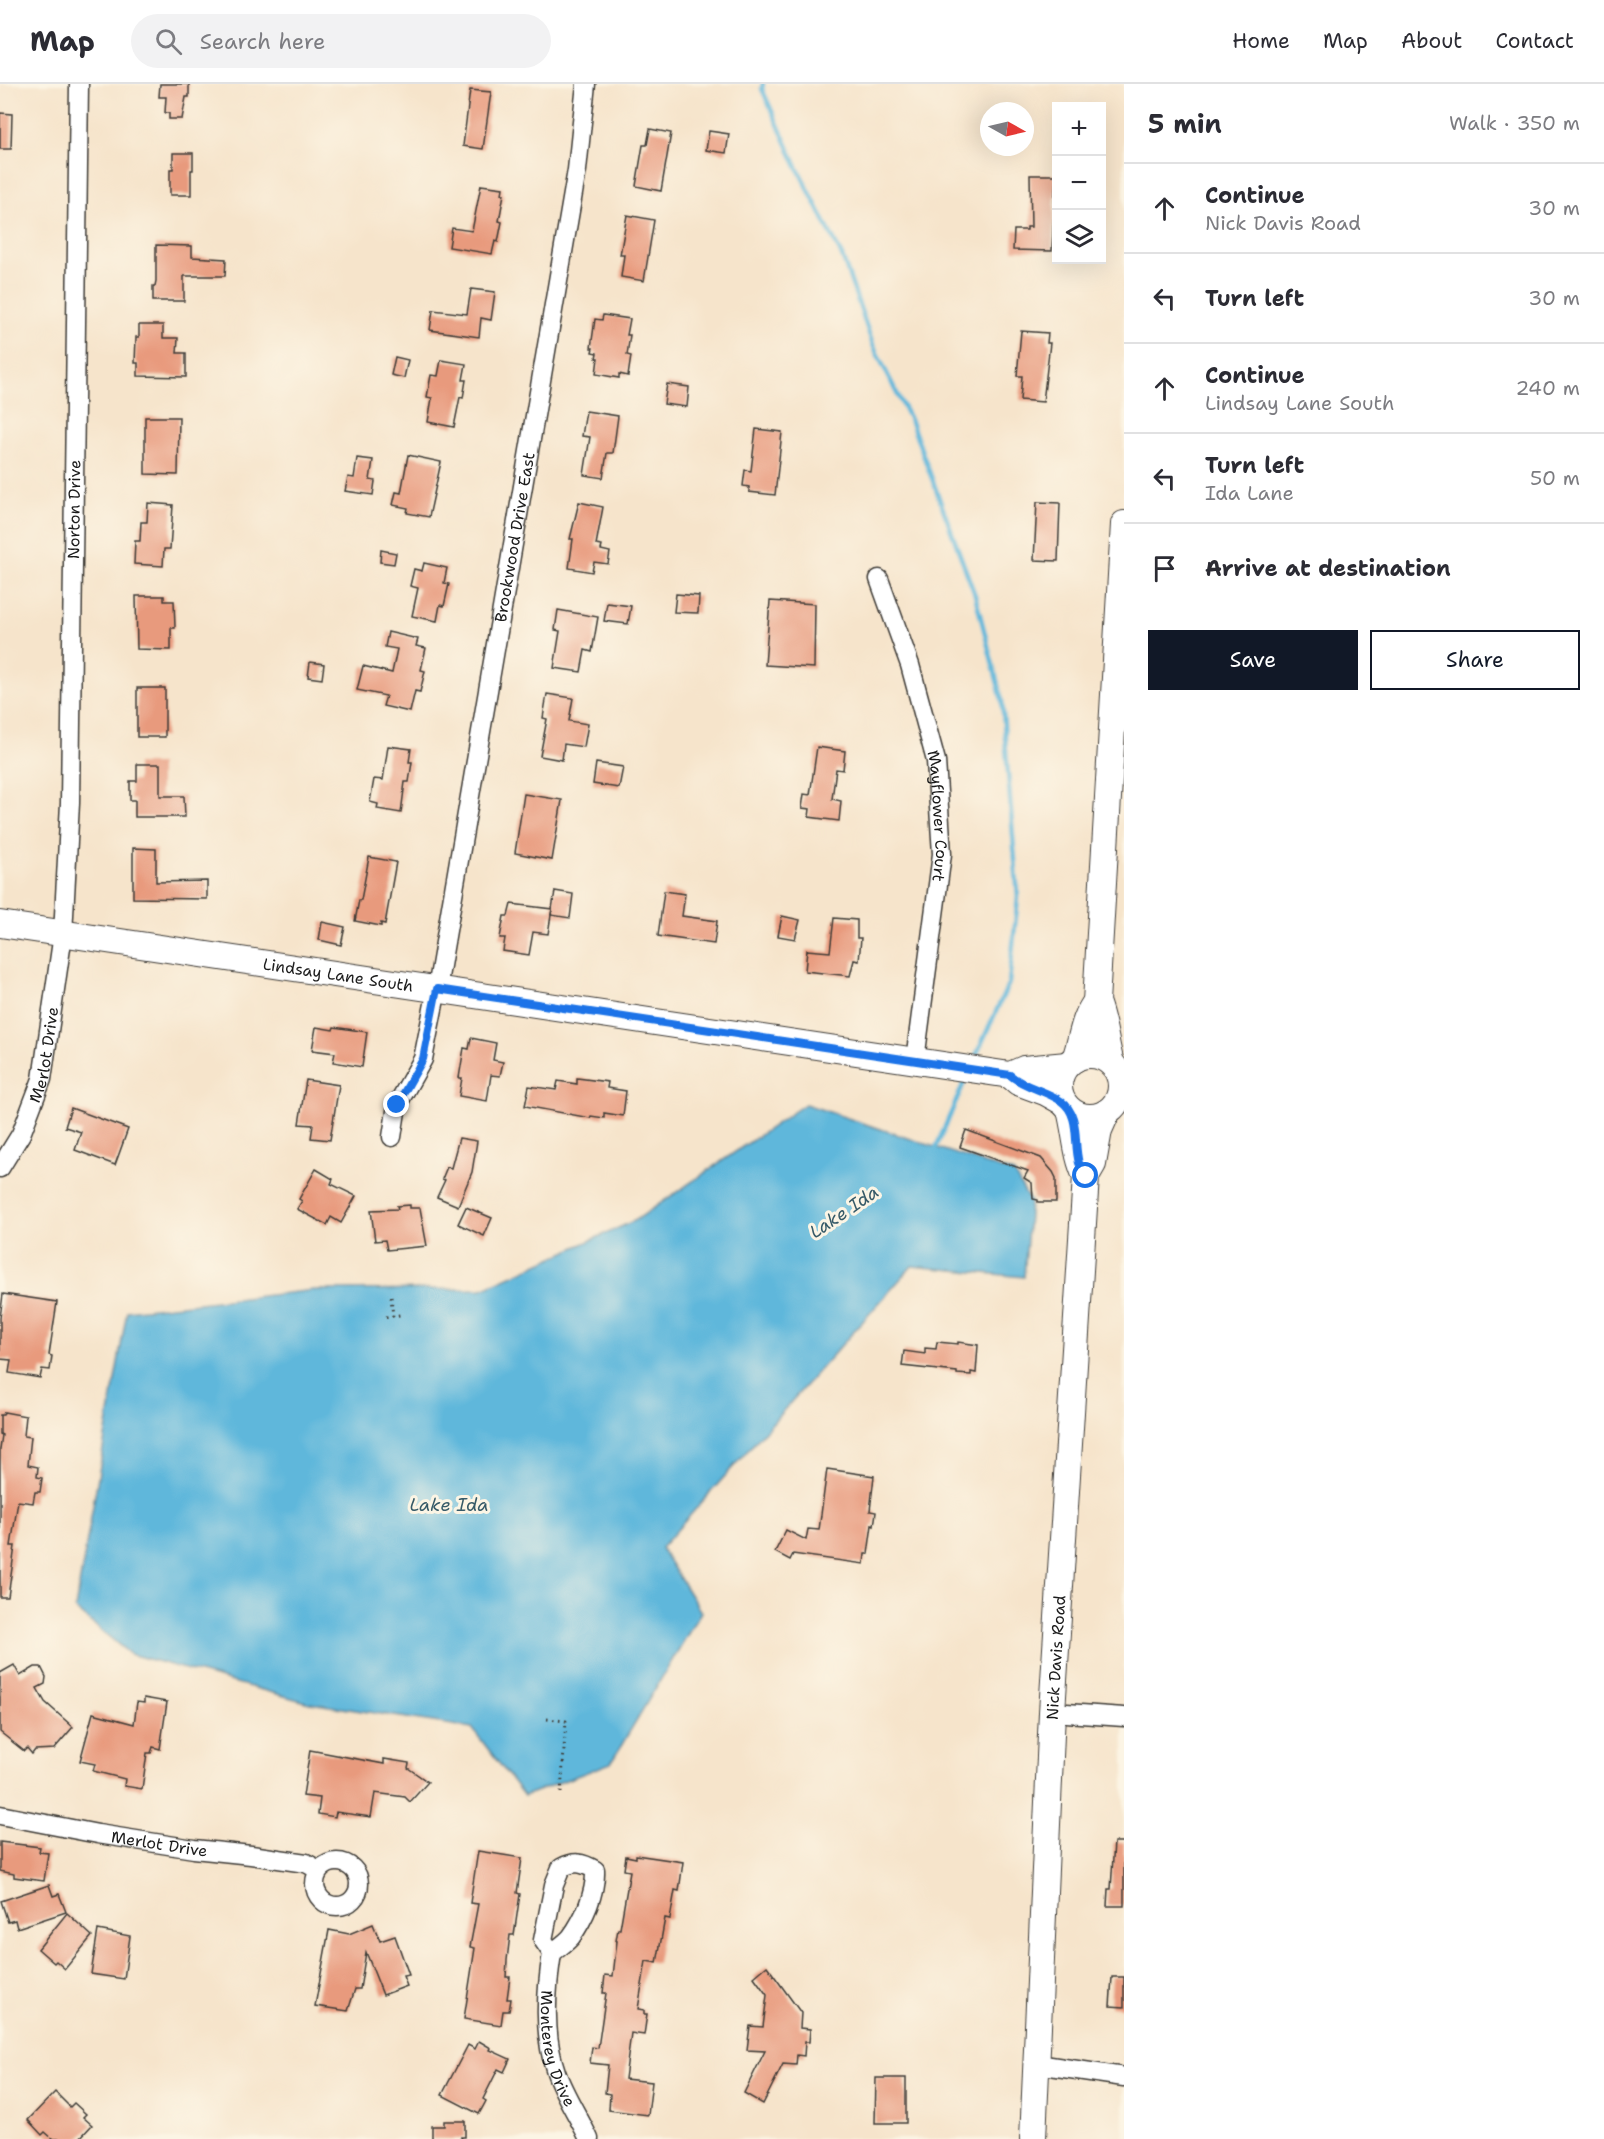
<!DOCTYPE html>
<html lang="en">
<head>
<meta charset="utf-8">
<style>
	body { margin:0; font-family:"Shantell Sans",sans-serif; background:#f2f2f3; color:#2b2b33 }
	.controls { position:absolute; right:18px; top:18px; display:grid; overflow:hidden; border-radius:0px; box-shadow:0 6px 24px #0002 }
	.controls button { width:54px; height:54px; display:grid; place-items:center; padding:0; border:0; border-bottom:2px solid #e1e1e2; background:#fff; color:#2b2b33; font:30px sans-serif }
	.compass { position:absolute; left:980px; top:18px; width:54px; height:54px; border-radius:50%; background:#fff; box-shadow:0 6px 24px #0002; rotate:98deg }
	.stop { position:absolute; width:18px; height:18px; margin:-14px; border:4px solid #1a73e8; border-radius:50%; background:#fff }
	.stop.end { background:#1a73e8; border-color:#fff; box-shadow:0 2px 6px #0008 }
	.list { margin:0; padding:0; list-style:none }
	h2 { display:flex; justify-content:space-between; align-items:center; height:78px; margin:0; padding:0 24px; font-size:26px }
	h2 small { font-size:20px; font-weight:400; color:#7c7c81 }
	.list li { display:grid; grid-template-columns:39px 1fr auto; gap:18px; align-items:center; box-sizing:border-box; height:90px; padding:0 24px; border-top:2px solid #e1e1e2 }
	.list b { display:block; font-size:22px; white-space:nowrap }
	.list p { margin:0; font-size:20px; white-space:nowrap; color:#7c7c81 }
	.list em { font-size:20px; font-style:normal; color:#7c7c81 }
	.actions { display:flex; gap:12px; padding:18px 24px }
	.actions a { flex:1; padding:14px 0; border:2px solid #111827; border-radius:0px; text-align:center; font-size:21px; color:#111827 }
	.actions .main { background:#111827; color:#fff }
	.icon { flex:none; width:33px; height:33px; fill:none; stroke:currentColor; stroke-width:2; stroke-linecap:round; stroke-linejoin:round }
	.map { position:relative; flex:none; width:1124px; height:2055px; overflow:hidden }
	header { display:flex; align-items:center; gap:36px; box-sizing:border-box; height:84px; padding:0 30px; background:#fff; border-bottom:2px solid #e1e1e2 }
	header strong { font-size:28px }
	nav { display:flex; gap:33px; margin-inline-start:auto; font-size:21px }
	.search { width:420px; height:54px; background:#f2f2f3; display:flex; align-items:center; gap:15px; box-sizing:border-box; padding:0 21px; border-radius:33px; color:#7c7c81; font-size:22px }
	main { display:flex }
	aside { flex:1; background:#fff }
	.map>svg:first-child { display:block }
	.water { fill:#5eb7db; stroke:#3d6a7c; stroke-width:1.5 }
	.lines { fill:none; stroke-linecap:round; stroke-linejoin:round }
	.stream { stroke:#5eb7db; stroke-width:4.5 }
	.building { fill:#e89a7d }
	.street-casing { stroke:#3d3a36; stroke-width:21 }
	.secondary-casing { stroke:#3d3a36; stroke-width:28 }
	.path { stroke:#3d3a36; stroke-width:3; stroke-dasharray:1.5 4.5; stroke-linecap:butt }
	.street { stroke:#fff; stroke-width:18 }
	.secondary { stroke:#fff; stroke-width:26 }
	.route { stroke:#1a73e8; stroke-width:8 }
	.labels { text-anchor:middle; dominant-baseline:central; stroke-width:6; stroke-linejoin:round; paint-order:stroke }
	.street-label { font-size:16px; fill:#1c1c1c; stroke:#fcf5e5 }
	.water-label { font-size:18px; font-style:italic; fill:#365a68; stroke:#fcf5e5 }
</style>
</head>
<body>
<header>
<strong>Map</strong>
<div class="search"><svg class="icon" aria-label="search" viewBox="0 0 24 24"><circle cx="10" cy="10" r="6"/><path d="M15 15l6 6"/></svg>Search here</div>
<nav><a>Home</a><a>Map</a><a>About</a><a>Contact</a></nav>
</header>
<main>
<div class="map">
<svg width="1124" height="2055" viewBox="0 0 1124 2055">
	<rect width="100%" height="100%" fill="#fcf5e5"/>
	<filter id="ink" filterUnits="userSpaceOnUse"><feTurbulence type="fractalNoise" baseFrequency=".0167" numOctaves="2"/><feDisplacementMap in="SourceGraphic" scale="12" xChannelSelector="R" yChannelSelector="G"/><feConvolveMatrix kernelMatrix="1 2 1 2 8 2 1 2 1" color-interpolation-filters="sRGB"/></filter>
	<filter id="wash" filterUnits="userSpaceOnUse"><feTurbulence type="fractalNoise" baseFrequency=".008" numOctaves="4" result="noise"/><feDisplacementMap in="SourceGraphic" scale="24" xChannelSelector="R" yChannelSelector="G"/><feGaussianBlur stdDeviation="1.35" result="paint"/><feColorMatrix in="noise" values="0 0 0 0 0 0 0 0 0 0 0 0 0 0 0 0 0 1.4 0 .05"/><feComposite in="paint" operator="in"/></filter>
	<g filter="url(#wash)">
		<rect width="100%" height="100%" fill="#f6e4cb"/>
		<!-- water -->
		<path class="water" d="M805,1020L1014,1089L1030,1118L1024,1193L912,1182L661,1464L701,1528L611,1679L524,1712L472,1644L310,1619L130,1570L75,1525L127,1227L315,1206L482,1205L636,1136Z"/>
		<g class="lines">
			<!-- stream -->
			<g class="stream">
				<path d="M763,0L762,5L798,85L842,172L873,261L911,338L975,511L1002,616L1018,813L1009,899L973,978"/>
				<path d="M935,1066L966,994"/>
			</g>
		</g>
		<g id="blocks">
			<!-- building -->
			<g class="building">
				<path d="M160,0H189V13H186L182,35H169V29H165L166,13H159Z"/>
				<path d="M470,6L491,8L483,65L463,62Z"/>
				<path d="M0,29L12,30L11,65H0Z"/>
				<path d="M650,45L671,49L661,107L636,102L643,61H647Z"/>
				<path d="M709,47L729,50L726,69L706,66Z"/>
				<path d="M173,69H193V86H191V111H170V85H173Z"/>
				<path d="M1030,91H1056L1052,167L1013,166L1014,146H1027V143H1031Z"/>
				<path d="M481,101L503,104L502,110H504L499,137L502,138L498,158L495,157L492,170L449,163L452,144L472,147Z"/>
				<path d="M627,131L654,136L644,197L621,193L624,171H620Z"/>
				<path d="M156,161L192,162V173L226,175L225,192H184V217H153V202H155L156,197Z"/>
				<path d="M471,205L495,208L491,236L481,234L479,253L430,246L433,226L467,230Z"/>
				<path d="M603,231L630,235L627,251H630L627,271L631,272L628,292L619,290V294L596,290L598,274H596L597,269L592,268L593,264H591L595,235L602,236Z"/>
				<path d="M139,241H163V254H178L177,269H186V293L138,292V279H135L136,253H139Z"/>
				<path d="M1021,247L1048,249L1047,259H1050L1043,318L1020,316L1022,292H1017Z"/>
				<path d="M395,273L408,276L404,294L391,291Z"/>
				<path d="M441,276L466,280L463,296H466L463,314L460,313L454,343L428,338L432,314L427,313L431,291L438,292Z"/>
				<path d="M667,300L689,303L687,323L664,320Z"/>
				<path d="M586,327L618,332L613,369H607L603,394L584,391L590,353L582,352Z"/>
				<path d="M145,333H179L178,391L145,390Z"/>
				<path d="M756,345L782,348L775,411L749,408V403L743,402L745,386L751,387Z"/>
				<path d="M408,371L441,378L429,433L407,429L408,424L393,421L396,408L401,409Z"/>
				<path d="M357,374L373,376L370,396L375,397L373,411L345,407L348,393L354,394Z"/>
				<path d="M579,418L603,423L596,461L602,462L601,466L610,468L608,480L594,478L592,488L569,484L573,455H570Z"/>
				<path d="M1037,418L1060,419L1058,477L1034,476Z"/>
				<path d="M148,419L173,421L170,465H164L163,482L134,480L135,457H140L141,438H147Z"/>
				<path d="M381,466L396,469L394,480L380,478Z"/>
				<path d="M424,479L447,484L444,499L449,500L444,522L440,521L437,537L412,532L418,504L410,502L414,485L422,487Z"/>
				<path d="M676,510L699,512L698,529L674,528Z"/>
				<path d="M136,512H164V517H174L175,544H171V566L137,565Z"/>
				<path d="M770,517L815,520L814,584L765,581Z"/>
				<path d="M607,519L631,522L628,540L604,537Z"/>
				<path d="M558,526L598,533L592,568L585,566L581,588L554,584L560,547L555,546Z"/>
				<path d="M388,548L418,555L416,562L426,564L421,586L425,587L420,608L415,607L410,628L383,622L386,612L357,606L363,582L392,589L397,565L385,563Z"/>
				<path d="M310,578L324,580L322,595L308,593Z"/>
				<rect x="137" y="604" width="28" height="49"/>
				<path d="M547,610L573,614L569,637L588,640L584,663L564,660L562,676L540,672L547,635L543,634Z"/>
				<path d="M388,662L411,665L409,678H412L409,698H405L401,729L377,725L378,720L370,718L374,695L383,696Z"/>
				<path d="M817,663L845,667L843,686L836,685L832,715L841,717L839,737L809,733L810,725L802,724L804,710L810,711Z"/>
				<path d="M596,679L623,683L619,704L593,700Z"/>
				<path d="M137,680H160V712H184L185,733H135V716H130V697H137Z"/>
				<path d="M524,710L562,716L552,776L515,769Z"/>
				<path d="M133,764L156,765V798L207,797V815L133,814Z"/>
				<path d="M369,773L396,778L385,840L381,839V842L355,837L359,816H361Z"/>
				<path d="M555,807L573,810L570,834L551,831Z"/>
				<path d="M664,807L685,810L682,832L717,837L714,860L658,852Z"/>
				<path d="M511,820L552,825L548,850L533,848L529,871L503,867L505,854H500L504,832H508Z"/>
				<path d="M782,832L800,836L795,855L778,852Z"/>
				<path d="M834,834L857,836V854H861L859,877L854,876L850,892L805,887L807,866L830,868Z"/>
				<path d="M322,838L345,843L341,861L319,856Z"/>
				<path d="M316,943L333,946L334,943L367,948L362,983L333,978L335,969L312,966Z"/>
				<path d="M471,954L496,959L493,976L503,978L500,992L491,991L487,1017L459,1012L462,994H459L464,964L469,965Z"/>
				<path d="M577,994L608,998L607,1004L626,1007L623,1032L604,1029V1034L591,1032L590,1034L525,1022L529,1002L556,1006L558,997L577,1000Z"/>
				<path d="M306,996L339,1001L330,1056L311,1054L313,1041L299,1040Z"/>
				<path d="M71,1024L128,1045L115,1081L75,1066L81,1048L65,1043Z"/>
				<path d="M966,1046L1041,1074L1053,1088L1056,1094V1118H1038V1116L1033,1115L1032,1099L1024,1094L1028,1087L960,1063Z"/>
				<path d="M459,1054L477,1057L472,1088L458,1122L437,1113L445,1096L442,1095L447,1083L451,1084Z"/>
				<path d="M316,1085L333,1095L331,1100L356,1112L341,1139L331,1133L327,1141L297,1125L302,1117L299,1115Z"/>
				<path d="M410,1121V1124H420L427,1162L387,1166L385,1156L375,1157L371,1126L398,1125L397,1122Z"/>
				<path d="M466,1123L492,1134L484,1152L458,1140Z"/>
				<path d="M3,1210L57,1218L49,1271L52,1272L50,1286L42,1285L40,1294L9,1289L11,1276L0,1275V1234Z"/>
				<path d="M937,1258L958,1260V1258L978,1261L976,1289L971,1288V1291L957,1290V1288L902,1282L904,1267L925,1270V1264L936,1265Z"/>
				<path d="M4,1328L26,1332L24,1352L31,1353L28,1381L38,1383L37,1393L42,1394L40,1408H35L33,1419L18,1417L11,1462H15L8,1513H0V1365L2,1351L0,1350V1331H3Z"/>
				<path d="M827,1385L874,1392L870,1427L876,1428L874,1442L872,1441L868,1470H865L864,1480L793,1470L790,1476L775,1468L786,1446L806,1456L808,1445L819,1446Z"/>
				<path d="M14,1581L20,1592L35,1583H41L46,1593L45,1600L37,1604L45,1618L73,1643L54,1665L35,1666L32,1670L27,1664L24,1667L0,1648V1589Z"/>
				<path d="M144,1614L167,1618L160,1665L153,1663L151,1669H147L142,1705L124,1702L125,1695L93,1687L95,1680L80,1677L93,1629L134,1640L137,1618L144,1619Z"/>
				<path d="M310,1666L384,1680V1675L409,1679L408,1684L428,1698L410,1718L405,1713L375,1709L371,1733L336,1728L335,1733L318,1730L320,1714L303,1712Z"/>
				<path d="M0,1758L40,1763L39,1768L48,1769L44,1797L14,1793V1790L0,1787Z"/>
				<path d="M1114,1758H1124V1822H1107L1108,1805H1111Z"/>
				<path d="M478,1767L522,1774L517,1809L520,1810L514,1851H510L507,1876L506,1893H510L507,1915H511L509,1927H503L501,1941L464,1935L475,1864L470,1863L478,1820L470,1819Z"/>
				<path d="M636,1771L683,1778L679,1807L675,1806L670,1835L665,1834L657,1879L646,1877L638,1925L644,1926V1930H647L644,1951L631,1949L625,1995L652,1998L648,2031L609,2026L610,2010L605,2009L608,1981L590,1979L592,1963L598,1964L606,1909H603L605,1891L613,1892L617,1857H616L618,1845H620L630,1787L624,1786L626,1772L636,1774Z"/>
				<path d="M49,1801L53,1812L59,1810L66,1828L17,1844L15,1836L8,1838L1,1817Z"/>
				<path d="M67,1829L92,1852L65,1885L56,1877L54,1879L38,1865Z"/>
				<path d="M373,1840L380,1857L395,1852L409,1891L403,1892L407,1902L383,1911L366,1868L360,1905H355L348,1927L315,1922L329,1846L349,1850Z"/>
				<path d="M98,1846L130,1852L124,1895L91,1890Z"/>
				<path d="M767,1882L801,1929L800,1944L810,1945L809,1958H805L804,1972L797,1971L796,1981L783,1980L763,2020L744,2009L765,1967L747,1966L750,1942L763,1943L767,1911L754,1893Z"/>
				<path d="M1112,1893H1124V1923L1110,1922Z"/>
				<path d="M479,1957L491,1964L490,1966L510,1975L504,1988L498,1985L483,2015L486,2017L479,2030L442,2011L468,1961L475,1965Z"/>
				<path d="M876,1994H906V2039H875Z"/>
				<path d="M55,2008L70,2023L74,2019L86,2030L83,2033L92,2041L79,2055H53L45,2048L42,2051L28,2036Z"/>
				<path d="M444,2037H465V2053H461L462,2055H432V2042H444Z"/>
			</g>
		</g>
	</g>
	<g filter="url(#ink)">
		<use href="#blocks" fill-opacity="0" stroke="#3d3a36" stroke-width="1.5"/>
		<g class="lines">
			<!-- street casing -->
			<g class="street-casing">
				<g id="street">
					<path id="s1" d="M879,495L910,581L936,677L942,770L915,976"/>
					<path id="s2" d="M392,1053L397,1021L423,975L437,905L577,86L586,0"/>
					<path id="s3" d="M0,1084L21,1050L42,995L63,850L70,719L79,0"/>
					<path d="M1052,1628L1124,1633"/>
					<path id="s4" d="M0,1731L98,1750L194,1765L251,1771L306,1779L319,1786"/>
					<circle cx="337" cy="1800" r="22"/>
					<path id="s5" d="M552,1869L543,1856L554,1801L561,1784C574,1777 582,1778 595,1786C596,1809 584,1835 571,1853C566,1859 558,1864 552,1869C546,1908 543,1950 556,1988C564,2011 579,2033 589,2055"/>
					<path d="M1037,1980L1124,1993"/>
				</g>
			</g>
			<!-- secondary casing -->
			<g class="secondary-casing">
				<g id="secondary">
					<path id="s6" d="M0,840L1010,991L1024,985L1067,981"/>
					<circle cx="1090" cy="1002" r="31"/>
					<path d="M1075,975C1082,956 1083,934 1096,918"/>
					<path d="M1111,979C1105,959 1104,938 1096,918L1124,440"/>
					<path d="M1010,991L1018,998L1045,1008L1063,1018"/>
					<path d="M1070,1026C1076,1049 1076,1072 1086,1092"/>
					<path id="s7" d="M1033,2055L1052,1628L1086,1092L1093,1080L1099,1046L1107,1028"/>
				</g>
			</g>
			<!-- path -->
			<g class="path">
				<path d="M391,1213L393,1232"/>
				<path d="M386,1233L400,1231"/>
				<path d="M547,1635L566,1637L561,1709"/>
			</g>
			<!-- street -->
			<use href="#street" class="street"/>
			<!-- secondary -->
			<use href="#secondary" class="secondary"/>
		</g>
	</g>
	<g class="lines" filter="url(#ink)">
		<!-- route -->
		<path class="route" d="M397,1021L423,975L437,905L1010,991C1025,1004 1045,1006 1061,1017C1081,1031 1073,1059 1079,1079C1081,1084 1084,1088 1086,1092"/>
	</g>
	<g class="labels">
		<!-- street labels -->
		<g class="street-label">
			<text stroke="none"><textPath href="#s3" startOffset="670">Norton Drive</textPath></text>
			<text stroke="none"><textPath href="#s2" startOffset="615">Brookwood Drive East</textPath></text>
			<text stroke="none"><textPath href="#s1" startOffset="246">Mayflower Court</textPath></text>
			<text stroke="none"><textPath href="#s6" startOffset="342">Lindsay Lane South</textPath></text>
			<text stroke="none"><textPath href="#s3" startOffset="123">Merlot Drive</textPath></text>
			<text stroke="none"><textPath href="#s7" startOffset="482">Nick Davis Road</textPath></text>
			<text stroke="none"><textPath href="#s4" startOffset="162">Merlot Drive</textPath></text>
			<text stroke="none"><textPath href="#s5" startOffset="321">Monterey Drive</textPath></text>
		</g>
		<!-- water labels -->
		<g class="water-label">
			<text transform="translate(844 1128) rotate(-34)">Lake Ida</text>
			<text x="449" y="1421">Lake Ida</text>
		</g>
	</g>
</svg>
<div class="controls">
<button>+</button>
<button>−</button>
<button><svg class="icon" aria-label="layers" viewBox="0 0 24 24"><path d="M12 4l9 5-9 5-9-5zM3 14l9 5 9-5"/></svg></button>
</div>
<svg class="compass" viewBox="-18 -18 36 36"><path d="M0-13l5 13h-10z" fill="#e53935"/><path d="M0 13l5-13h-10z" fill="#7c7c81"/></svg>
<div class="stop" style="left:1086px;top:1092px"></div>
<div class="stop end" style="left:397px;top:1021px"></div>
</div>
<aside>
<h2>5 min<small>Walk · 350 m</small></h2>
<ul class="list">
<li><svg class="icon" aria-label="ahead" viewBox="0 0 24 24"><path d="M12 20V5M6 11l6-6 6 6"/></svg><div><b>Continue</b><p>Nick Davis Road</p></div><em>30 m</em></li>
<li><svg class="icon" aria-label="left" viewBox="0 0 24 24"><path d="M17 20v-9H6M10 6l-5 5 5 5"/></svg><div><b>Turn left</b></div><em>30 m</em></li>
<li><svg class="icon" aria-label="ahead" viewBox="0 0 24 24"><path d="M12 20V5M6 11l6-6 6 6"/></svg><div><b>Continue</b><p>Lindsay Lane South</p></div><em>240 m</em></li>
<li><svg class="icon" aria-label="left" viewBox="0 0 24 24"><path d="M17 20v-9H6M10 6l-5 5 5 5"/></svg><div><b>Turn left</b><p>Ida Lane</p></div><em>50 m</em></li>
<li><svg class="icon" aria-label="arrive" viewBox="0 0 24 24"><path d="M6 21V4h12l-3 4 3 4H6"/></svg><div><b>Arrive at destination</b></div></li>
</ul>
<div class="actions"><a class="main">Save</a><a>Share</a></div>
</aside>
</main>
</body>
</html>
